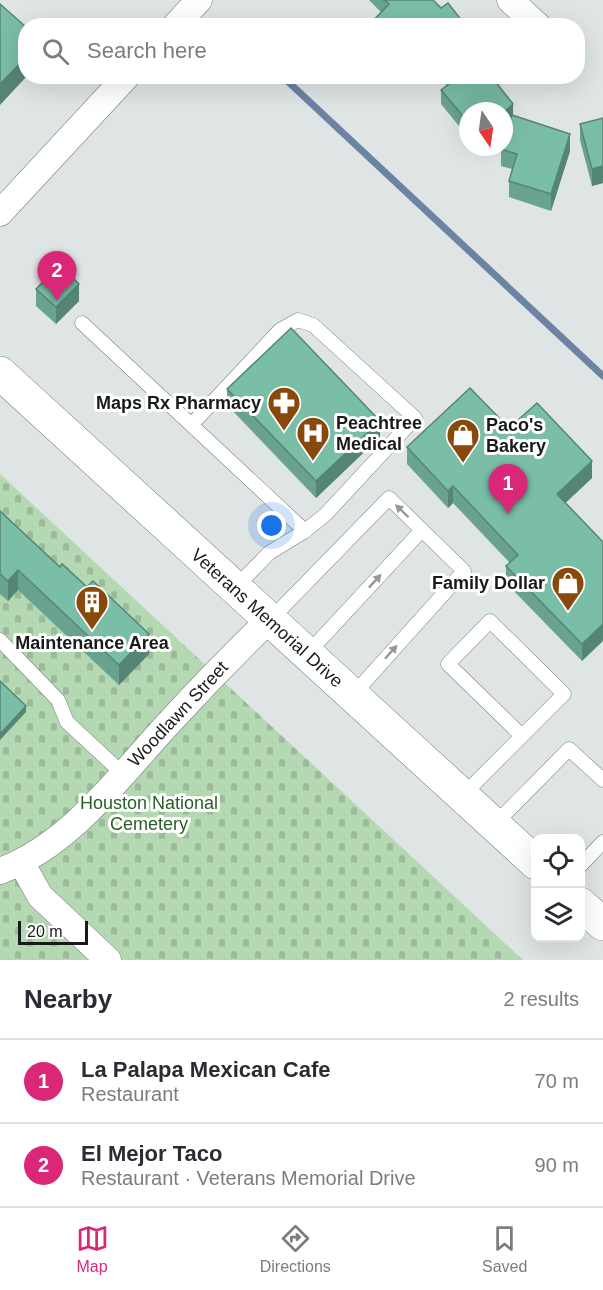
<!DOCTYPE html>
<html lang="en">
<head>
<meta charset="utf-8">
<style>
	body { margin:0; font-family:Helvetica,sans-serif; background:#f2f2f3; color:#2b2b33 }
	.controls { position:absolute; right:18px; bottom:18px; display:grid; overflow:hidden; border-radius:12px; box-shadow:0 6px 24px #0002 }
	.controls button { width:54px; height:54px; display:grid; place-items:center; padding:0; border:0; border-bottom:2px solid #e1e1e2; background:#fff; color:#2b2b33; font:30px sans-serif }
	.compass { position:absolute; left:459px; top:102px; width:54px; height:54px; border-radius:50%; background:#fff; box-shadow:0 6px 24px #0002; rotate:167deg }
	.scale { position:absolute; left:18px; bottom:15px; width:70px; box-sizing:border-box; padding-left:6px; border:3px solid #181a1a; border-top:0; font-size:16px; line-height:21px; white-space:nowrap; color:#181a1a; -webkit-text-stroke:4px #fff; paint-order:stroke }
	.you { position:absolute; left:272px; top:526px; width:21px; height:21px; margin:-15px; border:4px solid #fff; border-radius:50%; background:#1a73e8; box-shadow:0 0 0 9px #1a73e833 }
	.badge { display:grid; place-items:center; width:39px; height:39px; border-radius:50%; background:#db2777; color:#fff; font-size:20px; font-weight:700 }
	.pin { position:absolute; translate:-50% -50px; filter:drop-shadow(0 2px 3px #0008) }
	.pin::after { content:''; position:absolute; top:32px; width:21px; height:18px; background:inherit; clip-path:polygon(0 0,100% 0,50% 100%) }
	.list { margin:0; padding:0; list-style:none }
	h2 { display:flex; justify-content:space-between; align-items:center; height:78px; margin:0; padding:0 24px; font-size:26px }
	h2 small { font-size:20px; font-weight:400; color:#7c7c81 }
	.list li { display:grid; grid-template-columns:39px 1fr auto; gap:18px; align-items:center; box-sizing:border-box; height:84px; padding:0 24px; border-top:2px solid #e1e1e2 }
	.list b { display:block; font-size:22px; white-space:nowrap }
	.list p { margin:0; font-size:20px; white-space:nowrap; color:#7c7c81 }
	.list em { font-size:20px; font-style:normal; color:#7c7c81 }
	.icon { flex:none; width:33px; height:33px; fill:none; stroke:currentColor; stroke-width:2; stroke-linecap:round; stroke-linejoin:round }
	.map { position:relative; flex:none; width:603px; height:960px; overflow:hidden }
	.search { position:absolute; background:#fff; box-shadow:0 6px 24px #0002; left:18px; right:18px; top:18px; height:66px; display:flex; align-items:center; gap:15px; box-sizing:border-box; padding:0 21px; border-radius:24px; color:#7c7c81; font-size:22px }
	.sheet { height:246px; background:#fff }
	nav { display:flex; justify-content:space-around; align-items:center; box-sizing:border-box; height:84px; border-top:2px solid #e1e1e2; background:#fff; font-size:16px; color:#7c7c81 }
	nav a { display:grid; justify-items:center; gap:3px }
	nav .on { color:#db2777 }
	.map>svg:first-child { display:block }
	.cemetery { fill:url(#cemetery-stones) }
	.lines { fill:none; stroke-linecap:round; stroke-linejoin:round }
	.stream { stroke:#6c83a3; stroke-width:7 }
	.lane-casing { stroke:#777b7b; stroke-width:15 }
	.street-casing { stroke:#777b7b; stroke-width:27 }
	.secondary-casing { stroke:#777b7b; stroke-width:34 }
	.lane { stroke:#fff; stroke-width:14 }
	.street { stroke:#fff; stroke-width:26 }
	.secondary { stroke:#fff; stroke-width:33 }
	.wall { fill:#69a390 }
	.shaded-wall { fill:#558576 }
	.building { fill:#7abea8; stroke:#558576; stroke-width:1.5 }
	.oneway { fill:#979898 }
	.labels { text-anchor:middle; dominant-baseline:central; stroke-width:6; stroke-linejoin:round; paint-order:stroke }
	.poi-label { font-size:18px; font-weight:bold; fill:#181a1a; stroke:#fff; text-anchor:end }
	.street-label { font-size:18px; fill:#181a1a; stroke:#fff }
	.park-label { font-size:18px; fill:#275f27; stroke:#fff }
</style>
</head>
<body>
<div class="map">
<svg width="603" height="960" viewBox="0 0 603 960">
	<defs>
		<pattern id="cemetery-stones" width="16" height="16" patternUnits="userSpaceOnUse" patternTransform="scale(1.5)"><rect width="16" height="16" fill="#b4d9b2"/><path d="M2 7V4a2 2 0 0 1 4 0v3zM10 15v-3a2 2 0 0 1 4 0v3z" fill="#9aba98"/></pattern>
	</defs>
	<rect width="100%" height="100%" fill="#dfe4e4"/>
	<!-- cemetery -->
	<path class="cemetery" d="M0,474L523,960H0Z"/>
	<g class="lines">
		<!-- stream -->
		<path class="stream" d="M282,76L603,376"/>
		<!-- lane casing -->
		<g class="lane-casing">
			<g id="lane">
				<path d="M82,323L305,531L269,553L235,588"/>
				<path d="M192,424L280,330L298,320L313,325L415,418L325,515L305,531"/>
				<path d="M270,620L389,498L464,571L352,696"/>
				<path d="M0,640L58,700L67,722L123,774"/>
				<path d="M307,654L422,530"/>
				<path d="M462,796L564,694L490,621L448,664L522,736"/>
				<path d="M494,825L569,749L603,780"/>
				<path d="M580,866L603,842"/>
			</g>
		</g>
		<!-- street casing -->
		<g class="street-casing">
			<g id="street">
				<path d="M510,0L538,26"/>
				<path d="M175,26L199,0"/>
				<path d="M0,213L127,76"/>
				<path d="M21,862L40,896L108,960"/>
				<path d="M0,871C70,845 118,778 167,725C200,689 234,654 269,620"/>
			</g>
		</g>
		<!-- secondary casing -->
		<g class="secondary-casing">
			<g id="secondary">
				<path d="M0,373L536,863"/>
				<path d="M580,904L603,924"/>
			</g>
		</g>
		<!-- lane -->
		<use href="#lane" class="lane"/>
		<!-- street -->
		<use href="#street" class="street"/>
		<!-- secondary -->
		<use href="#secondary" class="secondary"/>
	</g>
	<!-- wall -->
	<g class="wall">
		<path d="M369,0H433L441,8L466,26H369L381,12Z"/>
		<path d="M439,76H491L513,116L570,151L551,211L509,197V181L512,169L501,166V149L510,122L468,111V137L441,104V90L447,86Z"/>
		<path d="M603,118V183L592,186L580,140V124Z"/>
		<path d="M36,289L79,301L56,324L36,306Z"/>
		<path d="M227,389L380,437L316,498L227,405Z"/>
		<path d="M509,428L592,478L565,503L603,542L582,661L506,583V566L510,563L453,503L448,508L407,464V447Z"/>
		<path d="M0,511L60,567L149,654L119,685L18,590L8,601L0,594Z"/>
	</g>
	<!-- shaded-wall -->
	<g class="shaded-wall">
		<path d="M26,57V76H27L0,105V84Z"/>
		<path d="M513,104V119L504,126V112Z"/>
		<path d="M570,134V151L551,211V194Z"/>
		<path d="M603,166V183L592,186V169Z"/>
		<path d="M79,284V301L56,324V307Z"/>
		<path d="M380,421V437L316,498V481Z"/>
		<path d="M592,461V478L557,511V494Z"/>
		<path d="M453,486V503L448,508V491Z"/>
		<path d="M18,570V590L8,601V581Z"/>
		<path d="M603,624V641L582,661V644Z"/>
		<path d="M149,634V654L119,685V665Z"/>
		<path d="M26,706V712L0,740V734Z"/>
	</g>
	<!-- building -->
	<g class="building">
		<path d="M384,0H433L441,8L448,3L466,26H410L409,24L408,26H370L369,25L389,4Z"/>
		<path d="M0,4L26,27V57L0,84Z"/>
		<path d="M451,76H491L513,104L504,112L468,111V122L441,90L454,80Z"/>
		<path d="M512,115L570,134L551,194L509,181L517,154L501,149V147H504V139Z"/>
		<path d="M603,118V166L592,169L580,124Z"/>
		<path d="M60,265L79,284L56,307L36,289Z"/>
		<path d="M291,328L380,421L316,481L227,389Z"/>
		<path d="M470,388L509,428L537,403L592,461L557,494L603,542V624L582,644L506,566L518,555L453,486L448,491L407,447Z"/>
		<path d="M0,511L60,567L62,564L87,587L93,581L149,634L119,665L18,570L8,581L0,574Z"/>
		<path d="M0,681L26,706L0,734Z"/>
	</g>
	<!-- one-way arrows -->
	<defs><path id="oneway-solid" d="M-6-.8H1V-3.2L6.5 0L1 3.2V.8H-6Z" transform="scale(1.5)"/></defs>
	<g class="oneway">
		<use href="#oneway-solid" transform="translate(402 511) rotate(-136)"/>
		<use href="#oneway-solid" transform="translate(375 581) rotate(-47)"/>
		<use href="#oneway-solid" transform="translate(391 652) rotate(-48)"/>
	</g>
	<!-- icons -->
	<defs>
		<g id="pharmacy-pin" transform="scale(1.725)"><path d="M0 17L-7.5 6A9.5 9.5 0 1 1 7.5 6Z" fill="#87490c" stroke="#fff"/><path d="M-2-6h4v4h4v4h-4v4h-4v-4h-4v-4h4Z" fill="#fff"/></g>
		<g id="hospital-pin" transform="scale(1.725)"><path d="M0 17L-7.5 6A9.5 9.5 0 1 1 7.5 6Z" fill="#87490c" stroke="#fff"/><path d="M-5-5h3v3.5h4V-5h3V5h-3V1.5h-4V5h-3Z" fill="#fff"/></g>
		<g id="shop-pin" transform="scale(1.725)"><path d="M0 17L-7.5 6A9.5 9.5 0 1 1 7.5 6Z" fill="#87490c" stroke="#fff"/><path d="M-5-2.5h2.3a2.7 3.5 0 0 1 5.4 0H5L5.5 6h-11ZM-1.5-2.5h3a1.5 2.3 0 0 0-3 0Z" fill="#fff"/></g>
		<g id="building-pin" transform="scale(1.725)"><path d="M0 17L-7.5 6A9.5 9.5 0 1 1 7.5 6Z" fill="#87490c" stroke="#fff"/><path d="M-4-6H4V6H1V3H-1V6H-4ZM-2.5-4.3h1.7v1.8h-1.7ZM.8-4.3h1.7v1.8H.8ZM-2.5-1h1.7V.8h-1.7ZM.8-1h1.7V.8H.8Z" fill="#fff"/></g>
	</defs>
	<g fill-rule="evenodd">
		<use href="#pharmacy-pin" x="284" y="403"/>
		<use href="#hospital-pin" x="313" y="433"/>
		<use href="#shop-pin" x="463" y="435"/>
		<use href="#shop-pin" x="568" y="583"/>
		<use href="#building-pin" x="92" y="602"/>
	</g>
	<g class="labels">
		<!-- poi labels -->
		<g class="poi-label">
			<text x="261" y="403">Maps Rx Pharmacy</text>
			<text x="336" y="423" text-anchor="start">Peachtree<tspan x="336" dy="21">Medical</tspan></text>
			<text x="486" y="425" text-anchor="start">Paco's<tspan x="486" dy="21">Bakery</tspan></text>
			<text x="545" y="583">Family Dollar</text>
			<text x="92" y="643" text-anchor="middle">Maintenance Area</text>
		</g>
		<!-- street labels -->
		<g class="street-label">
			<text transform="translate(267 618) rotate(42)">Veterans Memorial Drive</text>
			<text transform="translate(178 714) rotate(-47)">Woodlawn Street</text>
		</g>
		<!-- park labels -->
		<g class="park-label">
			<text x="149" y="803">Houston National<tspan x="149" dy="21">Cemetery</tspan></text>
		</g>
	</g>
</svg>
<div class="controls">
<button><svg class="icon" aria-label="locate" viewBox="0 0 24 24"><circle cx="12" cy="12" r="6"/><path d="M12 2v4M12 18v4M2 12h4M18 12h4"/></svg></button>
<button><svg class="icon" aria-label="layers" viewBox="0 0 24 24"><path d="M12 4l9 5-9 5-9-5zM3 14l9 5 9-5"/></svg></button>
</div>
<svg class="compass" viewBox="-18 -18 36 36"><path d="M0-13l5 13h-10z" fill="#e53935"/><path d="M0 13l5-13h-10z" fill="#7c7c81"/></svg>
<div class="scale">20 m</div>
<div class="you"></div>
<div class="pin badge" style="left:508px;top:514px">1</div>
<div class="pin badge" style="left:57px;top:301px">2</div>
<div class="search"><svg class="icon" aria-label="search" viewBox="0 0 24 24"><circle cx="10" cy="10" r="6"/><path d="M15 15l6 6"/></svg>Search here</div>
</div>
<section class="sheet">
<h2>Nearby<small>2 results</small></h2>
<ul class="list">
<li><span class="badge">1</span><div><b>La Palapa Mexican Cafe</b><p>Restaurant</p></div><em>70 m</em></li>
<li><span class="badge">2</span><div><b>El Mejor Taco</b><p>Restaurant · Veterans Memorial Drive</p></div><em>90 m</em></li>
</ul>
</section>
<nav>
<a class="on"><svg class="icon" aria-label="map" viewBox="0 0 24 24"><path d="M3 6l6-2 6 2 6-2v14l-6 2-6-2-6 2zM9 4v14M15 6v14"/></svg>Map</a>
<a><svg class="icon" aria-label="directions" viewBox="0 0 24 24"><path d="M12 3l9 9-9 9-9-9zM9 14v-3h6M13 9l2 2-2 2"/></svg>Directions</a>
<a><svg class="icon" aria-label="saved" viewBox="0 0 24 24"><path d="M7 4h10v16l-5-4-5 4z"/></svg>Saved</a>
</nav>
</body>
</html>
